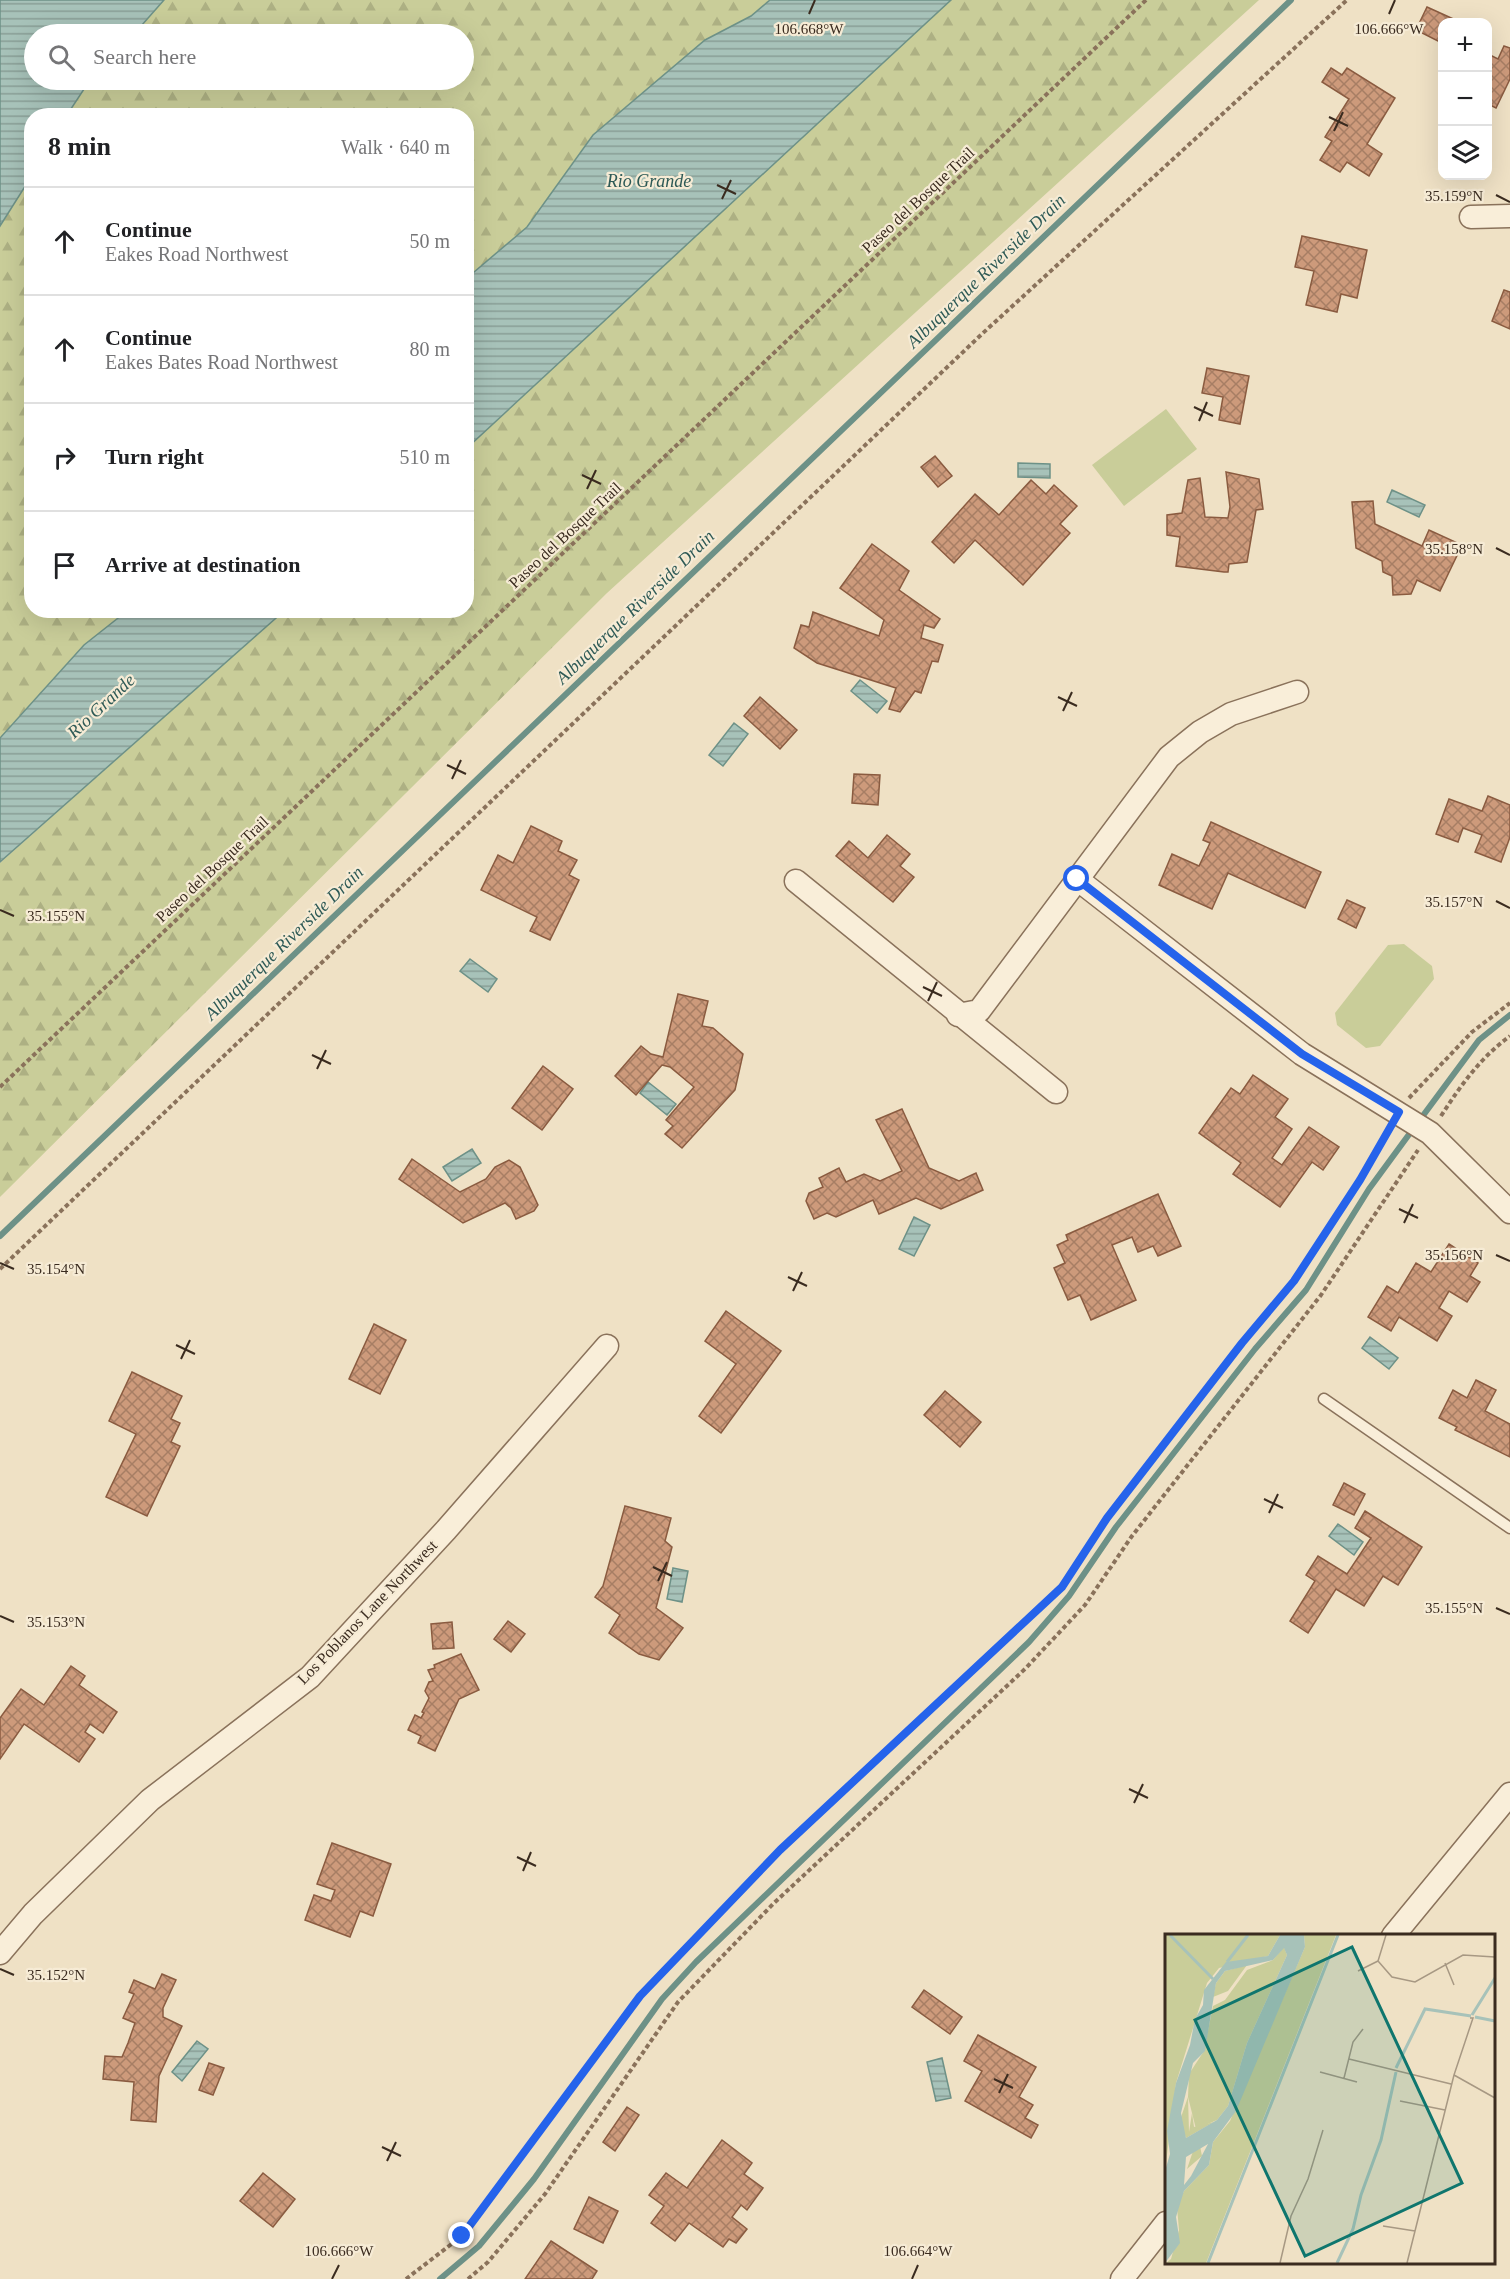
<!DOCTYPE html>
<html lang="en">
<head>
<meta charset="utf-8">
<style>
	body { margin:0; font-family:Georgia,serif; background:#f2f2f2; color:#202124 }
	.controls { position:absolute; right:18px; top:18px; display:grid; overflow:hidden; border-radius:12px; box-shadow:0 6px 24px #0002 }
	.controls button { width:54px; height:54px; display:grid; place-items:center; padding:0; border:0; border-bottom:2px solid #e0e0e0; background:#fff; color:#202124; font:30px sans-serif }
	.stop { position:absolute; width:18px; height:18px; margin:-14px; border:4px solid #2563eb; border-radius:50%; background:#fff }
	.stop.end { background:#2563eb; border-color:#fff; box-shadow:0 2px 6px #0008 }
	.list { margin:0; padding:0; list-style:none }
	h2 { display:flex; justify-content:space-between; align-items:center; height:78px; margin:0; padding:0 24px; font-size:26px }
	h2 small { font-size:20px; font-weight:400; color:#757577 }
	.list li { display:grid; grid-template-columns:39px 1fr auto; gap:18px; align-items:center; box-sizing:border-box; height:108px; padding:0 24px; border-top:2px solid #e0e0e0 }
	.list b { display:block; font-size:22px; white-space:nowrap }
	.list p { margin:0; font-size:20px; white-space:nowrap; color:#757577 }
	.list em { font-size:20px; font-style:normal; color:#757577 }
	.icon { flex:none; width:33px; height:33px; fill:none; stroke:currentColor; stroke-width:2; stroke-linecap:round; stroke-linejoin:round }
	.map { position:relative; flex:none; width:1510px; height:2279px; overflow:hidden }
	.search { position:absolute; background:#fff; box-shadow:0 6px 24px #0002; left:24px; top:24px; width:450px; height:66px; display:flex; align-items:center; gap:15px; box-sizing:border-box; padding:0 21px; border-radius:33px; color:#757577; font-size:22px }
	.panel { position:absolute; background:#fff; box-shadow:0 6px 24px #0002; left:24px; top:108px; width:450px; height:510px; border-radius:24px }
	.map>svg:first-child { display:block }
	.forest { fill:url(#forest-firs) }
	.park { fill:#c9cd99 }
	.water { fill:url(#water-rules); stroke:#6d9187; stroke-width:1.5 }
	.lines { fill:none; stroke-linecap:round; stroke-linejoin:round }
	.stream { stroke:#6d9187; stroke-width:6 }
	.building { fill:url(#building-cross-hatch); stroke:#8a5b40; stroke-width:1.5 }
	.lane-casing { stroke:#8a725b; stroke-width:13 }
	.street-casing { stroke:#8a725b; stroke-width:25 }
	.path { stroke:#8a725b; stroke-width:4; stroke-dasharray:4.5 3; stroke-linecap:butt }
	.lane { stroke:#f9eed9; stroke-width:10 }
	.street { stroke:#f9eed9; stroke-width:22 }
	.route { stroke:#2563eb; stroke-width:8 }
	.ticks { fill:none; stroke:#3a2b1f; stroke-width:2 }
	.labels { text-anchor:middle; dominant-baseline:central; stroke-width:4.5; stroke-linejoin:round; paint-order:stroke }
	.street-label { font-size:16px; fill:#3a2b1f; stroke:#f6ebd5 }
	.water-label { font-size:18px; font-style:italic; fill:#2e5a56; stroke:#f6ebd5 }
	.inset-river { fill:none; stroke:#a7c2b9; stroke-width:3 }
	.inset-road { fill:none; stroke:#a79883; stroke-width:1.5 }
	.view { fill:#0f766e; fill-opacity:0.15; stroke:#0f766e; stroke-width:3 }
	.inset-edge { fill:none; stroke:#3a2b1f; stroke-width:3 }
	.ticks-label { font-size:15px; text-anchor:middle; fill:#3a2b1f; stroke:#f6ebd5; stroke-width:4.5; stroke-linejoin:round; paint-order:stroke }
</style>
</head>
<body>
<div class="map">
<svg width="1510" height="2279" viewBox="0 0 1510 2279">
	<defs>
		<pattern id="forest-firs" width="22" height="20" patternUnits="userSpaceOnUse" patternTransform="scale(1.5)"><rect width="22" height="20" fill="#c9cd99"/><path d="M5 1l3.5 6h-7zM16 11l3.5 6h-7z" fill="#adb083"/></pattern>
		<pattern id="water-rules" width="6" height="5" patternUnits="userSpaceOnUse" patternTransform="scale(1.5)"><rect width="6" height="5" fill="#a7c2b9"/><path d="M0 2.5h6" fill="none" stroke="#899e96"/></pattern>
		<pattern id="building-cross-hatch" width="8" height="8" patternUnits="userSpaceOnUse" patternTransform="scale(1.5)"><rect width="8" height="8" fill="#cd9a7b"/><path d="M0 0l8 8M0 8l8-8" fill="none" stroke="#a77e64"/></pattern>
	</defs>
	<rect width="100%" height="100%" fill="#efe1c5"/>
	<!-- forest -->
	<g class="forest">
		<path d="M164,0H770L751,16L705,40L593,135L527,227L467,278L466,116H67L90,80H464V34H134Z"/>
		<path d="M951,0H1259L607,593L0,1197V863L284,611L466,610L467,448Z"/>
		<path d="M31,177L32,610L127,611L84,645L0,738V226Z"/>
	</g>
	<!-- park -->
	<g class="park">
		<path d="M1166,409L1197,449L1124,506L1092,465Z"/>
		<path d="M1404,944L1432,966L1434,979L1380,1046L1366,1048L1337,1025L1335,1013L1388,945Z"/>
	</g>
	<!-- water -->
	<g class="water">
		<path d="M0,0H164L134,34H34V80H90L67,115L32,116L31,177L0,226Z"/>
		<path d="M770,0H951L467,448V278L527,227L593,135L705,40L751,16Z"/>
		<path d="M1018,463L1050,464V478L1018,477Z"/>
		<path d="M1392,490L1425,505L1419,517L1387,502Z"/>
		<path d="M127,611H284L0,862V738L84,645Z"/>
		<path d="M860,680L887,701L877,713L851,691Z"/>
		<path d="M734,723L748,734L723,766L709,755Z"/>
		<path d="M470,959L497,979L488,992L460,971Z"/>
		<path d="M648,1082L676,1104L667,1115L640,1093Z"/>
		<path d="M472,1149L481,1163L452,1181L443,1167Z"/>
		<path d="M914,1217L930,1225L914,1256L899,1249Z"/>
		<path d="M1370,1337L1398,1358L1389,1369L1362,1348Z"/>
		<path d="M1338,1524L1363,1542L1354,1555L1329,1536Z"/>
		<path d="M673,1568L688,1571L682,1602L667,1599Z"/>
		<path d="M197,2041L208,2049L182,2081L172,2072Z"/>
		<path d="M942,2058L951,2098L936,2101L927,2062Z"/>
	</g>
	<g class="lines">
		<!-- stream -->
		<g class="stream">
			<path d="M1419,1121L1479,1040L1510,1015"/>
			<path d="M0,1236L1291,0"/>
			<path d="M440,2279L479,2246L534,2179L662,1999L696,1962L1029,1642L1069,1596L1116,1527L1255,1349L1306,1290L1369,1189L1413,1129"/>
		</g>
	</g>
	<!-- building -->
	<g class="building">
		<path d="M1427,7L1460,22H1442V43L1416,30Z"/>
		<path d="M1504,46L1510,48V79L1496,108L1488,104V54L1498,59Z"/>
		<path d="M1331,68L1342,75L1347,68L1395,98L1367,144L1382,154L1369,176L1347,162L1340,172L1320,160L1332,141L1325,137L1349,99L1322,82Z"/>
		<path d="M1302,236L1367,250L1357,298L1341,294L1337,312L1306,305L1314,271L1295,267Z"/>
		<path d="M1504,290L1510,292V329L1492,321Z"/>
		<path d="M1207,368L1249,376L1240,424L1219,420L1223,397L1202,393Z"/>
		<path d="M935,456L952,476L938,487L921,467Z"/>
		<path d="M1226,472L1259,479L1263,509L1256,510L1247,562L1229,564L1228,572H1224L1176,566L1180,537L1167,535V515L1182,513L1188,480L1200,478L1205,517L1228,518L1230,507Z"/>
		<path d="M1031,480L1046,494L1054,485L1077,506L1060,524L1070,533L1023,585L975,540L954,563L932,542L975,494L999,515Z"/>
		<path d="M1373,501L1375,524L1422,546L1429,530L1462,545L1440,591L1417,580L1411,594L1393,595L1392,576L1383,572L1382,561L1356,548L1352,502Z"/>
		<path d="M872,544L909,571L899,590L940,619L934,628L924,625L921,638L943,645L938,662L932,661L921,693L915,691L900,712L889,709L896,688L817,663L794,648L801,625L809,627L813,612L879,636L884,620L840,588Z"/>
		<path d="M760,697L797,730L780,749L744,716Z"/>
		<path d="M854,774L880,775L878,805L852,803Z"/>
		<path d="M1488,796L1510,805V837L1501,862L1475,852L1482,835L1463,828L1458,842L1436,834L1449,799L1482,811Z"/>
		<path d="M1211,822L1321,872L1305,908L1228,873L1212,909L1159,885L1172,854L1199,866L1210,843L1203,840Z"/>
		<path d="M531,826L562,841L558,851L577,860L569,875L579,880L550,940L530,931L537,917L481,890L498,855L513,863Z"/>
		<path d="M887,835L910,854L900,866L914,877L893,902L836,856L849,841L868,858Z"/>
		<path d="M1347,900L1365,908L1356,928L1338,919Z"/>
		<path d="M678,994L708,1001L702,1026L713,1028L743,1054L735,1090L682,1148L665,1134L673,1126L666,1120L694,1087L670,1067L662,1065L636,1095L615,1076L641,1046L651,1054L663,1057Z"/>
		<path d="M543,1066L573,1089L542,1130L512,1108Z"/>
		<path d="M1253,1075L1288,1099L1275,1117L1292,1129L1272,1158L1282,1165L1309,1127L1339,1147L1323,1170L1312,1162L1280,1207L1233,1174L1241,1163L1199,1133L1231,1088L1240,1094Z"/>
		<path d="M902,1109L929,1168L959,1181L976,1173L983,1190L941,1209L916,1198L879,1214L873,1200L836,1217L827,1213L814,1219L806,1201L809,1193L823,1187L819,1178L839,1168L846,1182L864,1174L880,1181L902,1171L876,1120Z"/>
		<path d="M412,1159L460,1192L486,1179L495,1167L509,1160L520,1167L538,1205L534,1211L516,1219L511,1208L505,1203L463,1223L399,1179Z"/>
		<path d="M1158,1194L1181,1246L1158,1256L1153,1246L1138,1252L1132,1237L1112,1245L1136,1300L1091,1320L1080,1295L1068,1300L1054,1268L1065,1263L1057,1245L1068,1240L1066,1235Z"/>
		<path d="M1449,1244L1478,1263L1470,1276L1480,1282L1467,1302L1449,1291L1439,1308L1452,1316L1437,1341L1399,1317L1391,1331L1368,1317L1387,1286L1398,1293L1416,1263L1431,1272Z"/>
		<path d="M726,1311L781,1351L721,1433L699,1416L736,1364L705,1341Z"/>
		<path d="M374,1324L406,1340L380,1394L349,1379Z"/>
		<path d="M132,1372L182,1396L171,1419L180,1423L171,1442L180,1446L147,1516L106,1497L136,1434L109,1421Z"/>
		<path d="M1476,1380L1496,1390L1485,1411L1510,1424V1457L1455,1430L1457,1427L1439,1418L1453,1390L1467,1398Z"/>
		<path d="M945,1391L981,1422L960,1447L924,1415Z"/>
		<path d="M1344,1483L1365,1494L1354,1515L1333,1505Z"/>
		<path d="M625,1506L671,1518L665,1541L672,1547L656,1608L683,1628L659,1660L639,1654L609,1633L620,1615L595,1597L603,1586Z"/>
		<path d="M1365,1511L1422,1547L1398,1585L1383,1576L1364,1606L1336,1589L1308,1633L1290,1621L1315,1581L1306,1575L1318,1556L1347,1574L1371,1538L1355,1528Z"/>
		<path d="M508,1621L525,1634L511,1652L494,1639Z"/>
		<path d="M452,1622L454,1648L433,1649L431,1624Z"/>
		<path d="M461,1654L479,1690L459,1699L435,1751L418,1743L421,1736L408,1730L415,1715L421,1718L424,1713L422,1712L429,1698L425,1691L429,1682L433,1681L428,1670L435,1668L434,1665Z"/>
		<path d="M71,1666L85,1676L79,1685L117,1712L103,1733L90,1724L85,1732L95,1739L79,1762L24,1724L0,1759V1718L21,1689L44,1705Z"/>
		<path d="M332,1843L391,1864L373,1916L360,1911L350,1937L305,1920L314,1895L331,1901L335,1890L317,1884Z"/>
		<path d="M162,1974L176,1980L163,2008V2017L182,2026L159,2076L156,2122L131,2120L134,2082L103,2079L105,2056L122,2057L128,2043L135,2023L123,2018L134,1994L129,1992L134,1980L155,1989Z"/>
		<path d="M924,1990L962,2017L950,2034L912,2007Z"/>
		<path d="M978,2035L1036,2067L1019,2097L1033,2105L1025,2118L1038,2125L1031,2138L965,2101L982,2071L964,2061Z"/>
		<path d="M209,2063L224,2068L213,2095L199,2090Z"/>
		<path d="M627,2107L639,2115L615,2151L603,2142Z"/>
		<path d="M722,2140L752,2163L744,2174L763,2188L747,2210L741,2205L732,2217L747,2229L736,2243L729,2239L723,2247L689,2223L675,2241L651,2223L664,2206L649,2195L666,2173L687,2188Z"/>
		<path d="M263,2173L295,2199L273,2227L240,2201Z"/>
		<path d="M589,2197L618,2211L603,2243L574,2229Z"/>
		<path d="M551,2241L597,2271L592,2279H525Z"/>
	</g>
	<g class="lines">
		<!-- lane casing -->
		<g class="lane-casing">
			<path id="lane" d="M1324,1399L1510,1528"/>
		</g>
		<!-- street casing -->
		<g class="street-casing">
			<g id="street">
				<path d="M1471,217L1510,216"/>
				<path d="M1077,879L1302,1054L1430,1133L1510,1212"/>
				<path d="M796,881L1056,1092"/>
				<path d="M958,1015L979,1011L1169,757L1200,732L1231,714L1297,692"/>
				<path d="M1393,1936L1510,1794"/>
				<path d="M0,1953L33,1914L150,1800L310,1677L446,1530L607,1346"/>
				<path d="M1122,2279L1166,2223"/>
			</g>
		</g>
		<!-- path -->
		<g class="path">
			<path d="M0,1087L1146,0"/>
			<path d="M1409,1098L1472,1032L1510,1003"/>
			<path d="M1441,1116C1461,1085 1480,1058 1510,1036"/>
			<path d="M0,1269L983,333L1347,0"/>
			<path d="M406,2279L462,2236L640,1996L713,1919L780,1850L1061,1587L1107,1518L1242,1343L1294,1281L1360,1180L1389,1129"/>
			<path d="M468,2279L488,2262L545,2194L678,2002L774,1903L1025,1669L1085,1605L1132,1536L1321,1295L1418,1150"/>
		</g>
		<!-- lane -->
		<use href="#lane" class="lane"/>
		<!-- street -->
		<use href="#street" class="street"/>
	</g>
	<g class="lines">
		<!-- route -->
		<path class="route" d="M462,2236L640,1996L780,1850L1062,1587L1107,1518L1242,1343L1294,1281L1360,1180L1399,1112L1302,1054L1077,879"/>
	</g>
	<!-- ticks -->
	<path class="ticks" d="M809,14L815,0M1389,14L1395,0M1329,117L1348,126M1334,131L1343,112M717,185L736,194M1496,195L1510,202M722,199L731,180M1194,407L1213,416M1199,421L1207,402M582,475L601,484M587,489L596,470M1496,548L1510,555M1058,697L1077,706M1063,711L1072,692M447,765L466,774M452,779L461,760M1496,901L1510,908M0,910L14,916M923,987L942,996M928,1001L937,982M312,1055L331,1064M317,1069L326,1050M1399,1209L1418,1218M1404,1223L1413,1204M1496,1255L1510,1261M0,1263L14,1269M788,1277L807,1286M793,1291L802,1272M176,1345L195,1354M181,1359L190,1340M1264,1499L1283,1508M1269,1513L1278,1494M653,1567L672,1576M658,1581L667,1562M1496,1608L1510,1614M0,1616L14,1622M1129,1789L1148,1798M1134,1803L1143,1784M517,1857L536,1866M523,1871L531,1852M0,1969L14,1975M994,2079L1013,2088M999,2093L1008,2074M382,2147L401,2156M387,2161L396,2142M332,2279L339,2265M912,2279L918,2265"/>
	<g class="labels">
		<!-- street labels -->
		<g class="street-label">
			<text transform="translate(918 200) rotate(-43)">Paseo del Bosque Trail</text>
			<text transform="translate(565 535) rotate(-43)">Paseo del Bosque Trail</text>
			<text transform="translate(212 869) rotate(-43)">Paseo del Bosque Trail</text>
			<text transform="translate(367 1612) rotate(-46)">Los Poblanos Lane Northwest</text>
		</g>
		<!-- water labels -->
		<g class="water-label">
			<text x="649" y="181">Rio Grande</text>
			<text transform="translate(986 271) rotate(-44)">Albuquerque Riverside Drain</text>
			<text transform="translate(635 607) rotate(-44)">Albuquerque Riverside Drain</text>
			<text transform="translate(101 706) rotate(-43)">Rio Grande</text>
			<text transform="translate(284 943) rotate(-44)">Albuquerque Riverside Drain</text>
		</g>
	</g>
	<!-- overview -->
	<g transform="translate(1165 1934)">
		<rect width="330" height="330" fill="#efe1c5"/>
		<path d="M23,163L24,198L27,179L29,193L49,188L21,204L15,186Z" fill="#c9cd99"/>
		<path d="M0,1H115L103,22L54,34L42,49L11,149L0,237ZM139,1H171L41,329H1L6,325L14,296L12,273L19,257L44,231L48,208L65,187L140,13ZM119,13L122,21L82,109L63,172L52,186L31,195L23,163L24,140L39,117L48,72L60,66L82,36L108,26ZM82,31L63,57L48,63L51,49L60,37ZM35,212L37,222L22,235L28,217Z" fill="#c9cd99"/>
		<path d="M115,1H139L140,13L71,177L48,208L44,231L19,257L11,283L15,309L0,329V237L5,220L2,197L11,149L25,111L30,85L38,71L39,56L61,28L103,22ZM119,14L122,21L82,109L63,172L52,186L21,204L16,179L28,129L40,117L51,49L60,37L108,26ZM43,210L26,242L19,251L21,223Z" fill="#a7c2b9" fill-rule="evenodd"/>
		<path class="inset-river" d="M5,1L48,45M62,28L83,1M307,81L330,44M310,83L330,87M231,134L260,75L306,82M43,329L173,1M172,329L188,295L196,261L216,206L231,138"/>
		<path class="inset-road" d="M213,27L227,43L250,48L298,21L330,23M213,27L221,1M280,29L289,51M193,37L213,27M184,125L286,150M155,138L192,148M289,141L330,164M179,144L188,108L198,95M235,167L280,176M218,292L250,297M115,329L126,282L143,245L158,196M242,329L289,141L308,84H305"/>
		<path class="view" d="M187,13L297,249L140,322L30,86Z"/>
		<rect width="330" height="330" class="inset-edge"/>
	</g>
	<g class="ticks-label">
		<text x="809" y="34">106.668°W</text>
		<text x="1389" y="34">106.666°W</text>
		<text x="1454" y="201">35.159°N</text>
		<text x="1454" y="554">35.158°N</text>
		<text x="1454" y="907">35.157°N</text>
		<text x="56" y="921">35.155°N</text>
		<text x="1454" y="1260">35.156°N</text>
		<text x="56" y="1274">35.154°N</text>
		<text x="1454" y="1613">35.155°N</text>
		<text x="56" y="1627">35.153°N</text>
		<text x="56" y="1980">35.152°N</text>
		<text x="339" y="2256">106.666°W</text>
		<text x="918" y="2256">106.664°W</text>
	</g>
</svg>
<div class="controls">
<button>+</button>
<button>−</button>
<button><svg class="icon" aria-label="layers" viewBox="0 0 24 24"><path d="M12 4l9 5-9 5-9-5zM3 14l9 5 9-5"/></svg></button>
</div>
<div class="stop" style="left:1077px;top:879px"></div>
<div class="stop end" style="left:462px;top:2236px"></div>
<div class="search"><svg class="icon" aria-label="search" viewBox="0 0 24 24"><circle cx="10" cy="10" r="6"/><path d="M15 15l6 6"/></svg>Search here</div>
<section class="panel">
<h2>8 min<small>Walk · 640 m</small></h2>
<ul class="list">
<li><svg class="icon" aria-label="ahead" viewBox="0 0 24 24"><path d="M12 20V5M6 11l6-6 6 6"/></svg><div><b>Continue</b><p>Eakes Road Northwest</p></div><em>50 m</em></li>
<li><svg class="icon" aria-label="ahead" viewBox="0 0 24 24"><path d="M12 20V5M6 11l6-6 6 6"/></svg><div><b>Continue</b><p>Eakes Bates Road Northwest</p></div><em>80 m</em></li>
<li><svg class="icon" aria-label="right" viewBox="0 0 24 24"><path d="M7 20v-9h11M14 6l5 5-5 5"/></svg><div><b>Turn right</b></div><em>510 m</em></li>
<li><svg class="icon" aria-label="arrive" viewBox="0 0 24 24"><path d="M6 21V4h12l-3 4 3 4H6"/></svg><div><b>Arrive at destination</b></div></li>
</ul>
</section>
</div>
</body>
</html>
